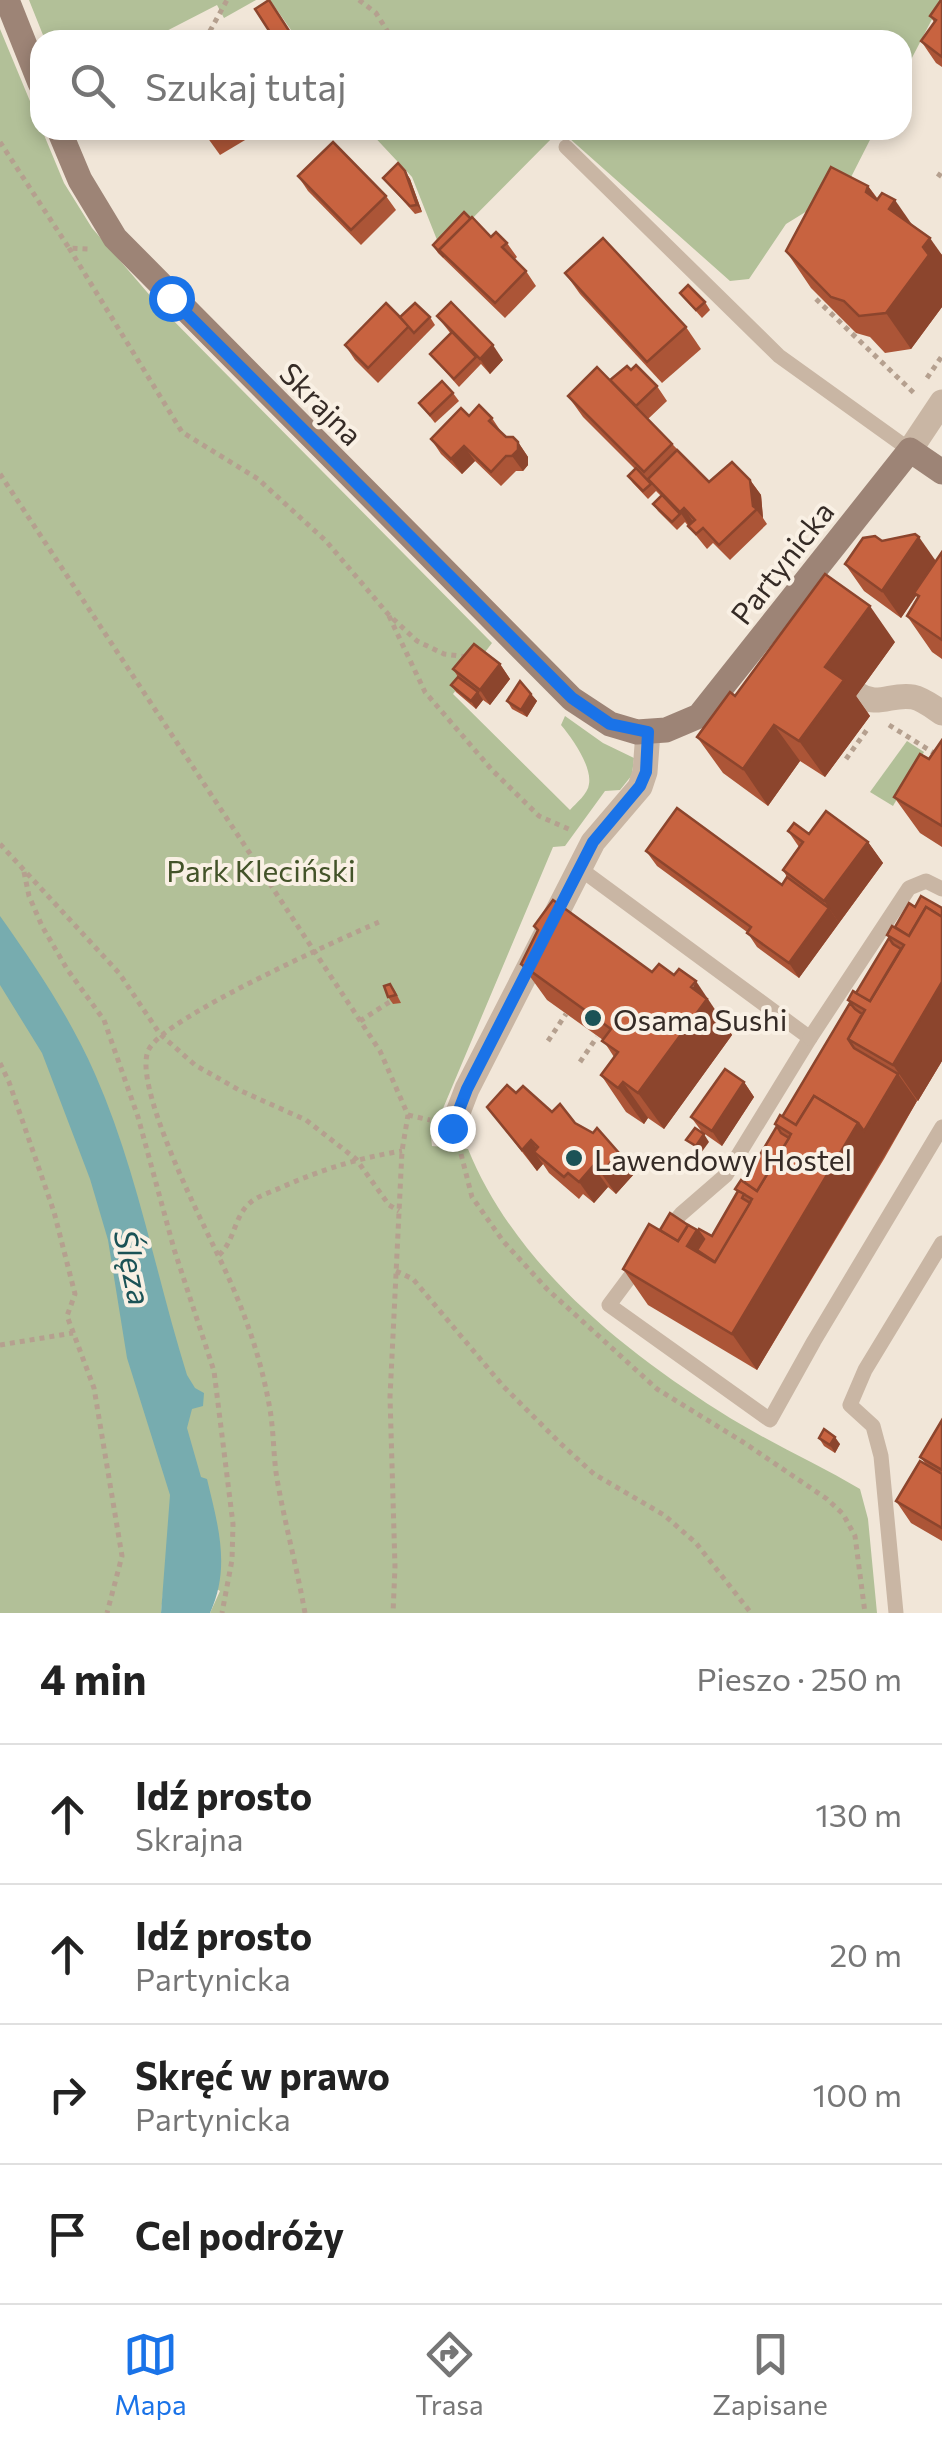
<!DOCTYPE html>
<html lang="pl">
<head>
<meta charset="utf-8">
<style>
	body { margin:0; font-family:Commissioner,sans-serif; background:#f2f2f2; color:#222 }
	.stop { position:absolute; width:30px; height:30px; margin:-22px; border:8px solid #1a73e8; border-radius:50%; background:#fff }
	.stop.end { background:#1a73e8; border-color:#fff; box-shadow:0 2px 10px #0008 }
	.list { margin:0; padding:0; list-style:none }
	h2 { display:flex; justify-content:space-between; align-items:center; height:130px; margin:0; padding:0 40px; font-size:42px }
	h2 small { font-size:32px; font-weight:400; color:#767676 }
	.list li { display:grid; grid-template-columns:65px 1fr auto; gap:30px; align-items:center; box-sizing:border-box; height:140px; padding:0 40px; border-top:2px solid #e0e0e0 }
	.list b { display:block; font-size:38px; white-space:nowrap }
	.list p { margin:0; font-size:32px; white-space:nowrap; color:#767676 }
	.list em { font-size:32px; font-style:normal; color:#767676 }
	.icon { flex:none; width:55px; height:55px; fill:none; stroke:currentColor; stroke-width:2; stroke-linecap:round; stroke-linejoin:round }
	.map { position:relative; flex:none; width:942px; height:1613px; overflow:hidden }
	.search { position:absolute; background:#fff; box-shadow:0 5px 15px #0003; left:30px; right:30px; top:30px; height:110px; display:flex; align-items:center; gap:25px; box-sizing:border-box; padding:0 35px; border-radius:30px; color:#767676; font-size:38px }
	.sheet { height:690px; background:#fff }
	nav { display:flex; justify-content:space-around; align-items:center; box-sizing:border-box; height:140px; border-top:2px solid #e0e0e0; background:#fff; font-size:28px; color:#767676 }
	nav a { display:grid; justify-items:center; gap:5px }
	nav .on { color:#1a73e8 }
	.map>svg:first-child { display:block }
	.green { fill:#b2c098 }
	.water { fill:#77acaf }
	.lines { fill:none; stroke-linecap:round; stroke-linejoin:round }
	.path { stroke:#b5a08f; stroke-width:5; stroke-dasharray:5 5; stroke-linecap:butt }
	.lane { stroke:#c9b6a4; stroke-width:15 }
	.street { stroke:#c9b6a4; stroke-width:25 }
	.secondary { stroke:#9d8476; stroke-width:25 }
	.wall { fill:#ac5537 }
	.shaded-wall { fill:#8c452d }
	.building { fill:#c86340; stroke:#8c452d; stroke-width:2.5 }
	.route { stroke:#1a73e8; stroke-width:12 }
	.poi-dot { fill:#1b5256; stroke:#f9f0e4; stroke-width:4 }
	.labels { text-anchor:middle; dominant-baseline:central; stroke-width:8; stroke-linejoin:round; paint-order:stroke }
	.street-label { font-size:30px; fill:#352b26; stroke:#f9f0e4 }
	.park-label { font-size:30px; fill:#435329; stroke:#f9f0e4 }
	.poi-label { font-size:30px; fill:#352b26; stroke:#f9f0e4; text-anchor:start }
	.water-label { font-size:32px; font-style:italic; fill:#1b5256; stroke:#f9f0e4 }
</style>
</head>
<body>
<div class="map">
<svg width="942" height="1613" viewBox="0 0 942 1613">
	<rect width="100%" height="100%" fill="#f1e6d8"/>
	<!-- green -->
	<g class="green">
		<path d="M29,0H256L224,18L217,5L149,40H45Z"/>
		<path d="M270,0H942L902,77V40H298Z"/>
		<path d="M0,29L64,183L92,228L159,306L492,643L453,694L570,810C576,803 588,794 589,784C592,766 572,738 561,725L565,716L603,743L634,758L632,775L620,790L605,791L565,846L553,847L431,1137L432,1146L468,1149C514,1262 618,1347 719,1411C764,1440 814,1462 860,1489L868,1519L877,1613H210L220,1591L167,1556L161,1613H0Z"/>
		<path d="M368,130H875L846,187L786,224L749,279L730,281L560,130L441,250L412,177Z"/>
		<path d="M907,741L924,752L893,806L870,792Z"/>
	</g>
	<!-- water -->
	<path class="water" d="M0,916C36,967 70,1017 95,1074C137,1169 156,1276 187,1375L195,1388L204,1393L203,1406L192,1409L187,1428L201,1477L207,1479C218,1525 231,1568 210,1613H161L170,1495L127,1358L108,1240L90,1179L42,1053L0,985Z"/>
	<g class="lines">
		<!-- path -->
		<g class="path">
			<path d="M359,0L376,13L393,40"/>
			<path d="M205,40L227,0"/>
			<path d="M0,142L69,248L90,249"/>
			<path d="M938,177L942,171"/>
			<path d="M69,248L182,432L258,479L326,541L388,614L417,641L444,654L468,657"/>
			<path d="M816,299L916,395"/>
			<path d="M927,378L942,356"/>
			<path d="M0,474L380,1051L408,1115L402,1151L390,1397L395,1567L393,1613"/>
			<path d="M389,616L425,692L492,770L539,816L573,831"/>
			<path d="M889,725L942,758"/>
			<path d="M846,759L869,727"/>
			<path d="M0,844L119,973L160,1034L195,1065L239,1090L306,1120L356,1159L389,1205L399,1211"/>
			<path d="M24,872L29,896L42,926L67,969L104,1020L138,1117L174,1249L214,1371L233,1524L232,1560L222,1613"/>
			<path d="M360,1021L391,1001"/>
			<path d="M548,1041L566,1014"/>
			<path d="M580,1062L597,1037"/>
			<path d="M0,1063L9,1082L54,1212L75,1294L67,1316L94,1388L122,1556L107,1613"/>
			<path d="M408,1115L430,1120"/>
			<path d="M461,1154L472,1197L503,1241L547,1289L657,1389L743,1442L827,1499L843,1514L855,1536L865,1613"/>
			<path d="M219,1255C235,1241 234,1215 251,1202C258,1196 271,1192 280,1188C320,1170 358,1158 402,1151"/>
			<path d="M396,1271L413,1279L503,1386L560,1443L594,1474L664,1515L696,1543L751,1613"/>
			<path d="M0,1345L73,1333"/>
			<path d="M305,1613C297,1568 285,1524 277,1479C273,1455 274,1429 269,1404C259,1349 239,1297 214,1247C198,1213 131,1081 149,1049C166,1017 338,940 379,922"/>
		</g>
		<!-- lane -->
		<g class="lane">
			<path d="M566,147L779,356L910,450"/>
			<path d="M579,868L810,1038L726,1175L681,1214L665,1233"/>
			<path d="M810,1038L909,888L926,881L942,889"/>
			<path d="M641,1262L609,1305L770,1420L814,1341L942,1127"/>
			<path d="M896,1613L881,1456L873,1426L850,1405L865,1370L942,1243"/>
		</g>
		<!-- street -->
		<g class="street">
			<path d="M910,450L942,402"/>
			<path d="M857,694C878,708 891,693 913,697C923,699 933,707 942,713"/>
			<path d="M452,1128L467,1089L593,842L640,787L645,772L648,732"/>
		</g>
		<!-- secondary -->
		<g class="secondary">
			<path d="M7,0L40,83"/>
			<path d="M59,130L80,180L115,238L572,699L610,724L637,732L666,730L699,716L910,450L942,472"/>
		</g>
	</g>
	<!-- wall -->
	<g class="wall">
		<path d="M942,0V67L936,63L921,41L934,22L930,16Z"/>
		<path d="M202,130H262L220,155Z"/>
		<path d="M405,171L410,179L422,212L415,214L383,178Z"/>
		<path d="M298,176L386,196L396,210L361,245L308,191Z"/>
		<path d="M868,186L878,199L914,226L942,255V307L911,349L885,353L870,337L856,333L811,288L786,251Z"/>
		<path d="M491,237L507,243L517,257L514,260L526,271L536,286L505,318L438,253L433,245Z"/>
		<path d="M565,273L686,327L701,349L662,383L580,294Z"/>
		<path d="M680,293L705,302L710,310L702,318Z"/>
		<path d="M437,316L503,360L490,374L481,364L459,387L430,354L451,334Z"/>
		<path d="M400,317H430L435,325L378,383L355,360L345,345Z"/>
		<path d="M631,370L657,386L667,401L648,419L709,482L750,480L761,495L763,518L767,524L730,560L713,543L707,549L685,522L677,530L658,511L653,504L661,496L656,491L648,499L633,483L628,476L635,469L583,417L568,396L610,380Z"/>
		<path d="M453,393L459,401L435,423L419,403Z"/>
		<path d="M469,416L492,418L502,433L506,437L518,442L528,457V465L523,471H516L501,486L475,461L462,474L441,454L431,439Z"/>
		<path d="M882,541L935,562L942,552V659L932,652L907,616L918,598L916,596L901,618L864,591L845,564Z"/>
		<path d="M895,642L856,696L870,716L825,777L800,761L768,806L723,773L697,737L735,696Z"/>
		<path d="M500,664L510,679L490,705L483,700L476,709L456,692L451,685L458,677L453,669Z"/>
		<path d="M531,694L537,701L527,717L512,709L507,701Z"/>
		<path d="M942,740V847L920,833L894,797L929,759Z"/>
		<path d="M788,831L868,842L883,863L799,978L757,947L747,932L657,866L646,851L782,885L787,877L783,870L799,847Z"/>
		<path d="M915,907L942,908V1061L918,1101L916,1100L917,1101L884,1159L757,1370L648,1305L623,1269L660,1230L712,1236L738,1192L735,1189L744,1182L777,1126L775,1124L782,1117L850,1003L848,1000L856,993L889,938L887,935Z"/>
		<path d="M534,926L652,972L721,1017L732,1035L664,1129L648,1118L644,1124L626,1112L601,1075L614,1057L603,1040L547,1000L521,964L538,931Z"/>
		<path d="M390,984L395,991L401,1003L393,1004L388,997Z"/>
		<path d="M744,1082L754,1097L722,1146L702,1132L691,1117Z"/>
		<path d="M516,1093L575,1123L619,1153L634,1174L616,1194L608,1187L594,1203L583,1194L579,1199L549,1173L543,1164L537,1171L487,1107Z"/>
		<path d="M942,1420V1541L911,1523L896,1501L925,1463L920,1457Z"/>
		<path d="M819,1438L840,1444L835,1453L824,1446Z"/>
	</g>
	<!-- shaded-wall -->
	<g class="shaded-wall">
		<path d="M405,171L410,179L422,212L417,205Z"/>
		<path d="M868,186L893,222L866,192Z"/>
		<path d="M895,200L920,236L889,209Z"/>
		<path d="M930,238L942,255V307L911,349L886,313L923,247Z"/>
		<path d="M493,345L503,360L490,374L480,359Z"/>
		<path d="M518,442L528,457V465L523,471L512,456Z"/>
		<path d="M464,446L475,461L462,474L451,459Z"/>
		<path d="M750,480L761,495L763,518L753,506Z"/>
		<path d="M684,508L694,523L690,527L680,512Z"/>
		<path d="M919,537L938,564L901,618L882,591Z"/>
		<path d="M870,606L895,642L856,696L870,716L825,777L799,741L825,667Z"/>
		<path d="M500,664L510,679L490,705L480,690Z"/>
		<path d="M478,692L483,700L476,709L471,701Z"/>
		<path d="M531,694L537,701L527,717L521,710Z"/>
		<path d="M774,725L800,761L768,806L743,769Z"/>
		<path d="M868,842L883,863L839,923L824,901Z"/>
		<path d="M829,908L839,923L799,978L789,963Z"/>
		<path d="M696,981L732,1035L664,1129L638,1093Z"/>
		<path d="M942,982V1061L918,1101L893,1065Z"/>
		<path d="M898,1074L917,1101L757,1370L732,1334L858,1123Z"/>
		<path d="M623,1082L648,1118L644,1124L618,1088Z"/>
		<path d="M744,1082L754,1097L722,1146L712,1131Z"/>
		<path d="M704,1134L709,1142L701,1153L696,1146Z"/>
		<path d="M531,1140L545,1161L534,1152L543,1164L537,1171L522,1150Z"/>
		<path d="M619,1153L634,1174L616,1194L601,1173Z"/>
		<path d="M593,1166L608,1187L594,1203L579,1182Z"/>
		<path d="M697,1230L723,1266L697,1250L716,1277L685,1250Z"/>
		<path d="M835,1437L840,1444L835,1453L830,1445Z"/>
	</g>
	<!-- building -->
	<g class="building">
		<path d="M269,0L295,40H275L255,9Z"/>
		<path d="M941,0H942V57L921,41L936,20L930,16Z"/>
		<path d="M182,34L186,40H173Z"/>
		<path d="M207,34L210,40H197Z"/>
		<path d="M333,142L386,196L351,230L298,176Z"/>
		<path d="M398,163L405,171L417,205L410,206L383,178Z"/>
		<path d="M831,167L868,186L866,192L877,200L882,193L895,200L889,209L930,238L923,247L929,255L886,313L859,316L844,301L831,297L786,251Z"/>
		<path d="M464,212L471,219L439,250L444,257L433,245Z"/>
		<path d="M472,217L491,237L496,232L507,243L502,247L526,271L495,303L439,250Z"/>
		<path d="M603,238L686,327L647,362L565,273Z"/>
		<path d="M688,285L705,302L696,310L680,293Z"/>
		<path d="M451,302L493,345L480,359L437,316Z"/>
		<path d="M386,303L409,326L368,368L345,345Z"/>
		<path d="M415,303L430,317L414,333L400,317Z"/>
		<path d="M452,332L476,357L454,379L430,354Z"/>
		<path d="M636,365L657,386L636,406L610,380L627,366L631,370Z"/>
		<path d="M597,367L672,444L644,472L568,396Z"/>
		<path d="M442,381L453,393L430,415L419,403Z"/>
		<path d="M479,405L492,418L489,421L506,437H513L518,442V450L512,456H506L491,472L464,446L451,459L431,439L461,408L469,416Z"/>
		<path d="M677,450L709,482L732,462L750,480L753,506L757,509L719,545L703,528L696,534L688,526L695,520L684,508L680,512L648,479Z"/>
		<path d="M636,468L651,484L643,491L628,476Z"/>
		<path d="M662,495L680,514L672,522L653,504Z"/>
		<path d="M915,534L919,537L882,591L845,564L863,538L875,536L882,541Z"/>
		<path d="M942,552V640L907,616L919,596L914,593Z"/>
		<path d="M825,574L870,606L825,667L844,680L799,741L774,725L743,769L697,737L730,692L735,696Z"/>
		<path d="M474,644L500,664L480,690L453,669Z"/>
		<path d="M458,677L478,692L471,701L451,685Z"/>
		<path d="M520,681L531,694L521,710L507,701Z"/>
		<path d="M942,740V826L894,797L920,754L929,759Z"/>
		<path d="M677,808L782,885L787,877L829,908L789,963L747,933L751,927L646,851Z"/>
		<path d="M826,811L868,842L824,901L783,870L803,842L788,831L794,823L809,834Z"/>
		<path d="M921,896L942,908V917L926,907L909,936L895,927L909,903L915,907Z"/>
		<path d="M553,900L652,972L659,964L674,975L679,969L696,981L691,987L707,999L638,1093L623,1082L618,1088L601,1075L618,1052L602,1041L611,1029L521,964L538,930L534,926Z"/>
		<path d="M926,907L942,917V982L893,1065L848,1039L865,1010L848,1000L853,991L870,1001L904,945L887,935L892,926L909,936Z"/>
		<path d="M889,938L893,944L901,949L870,1001L856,993Z"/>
		<path d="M390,984L396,995L388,997L384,986Z"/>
		<path d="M850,1003L855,1009L862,1014L848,1039L854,1048L898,1074L864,1131L858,1123L814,1096L796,1125L782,1117Z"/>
		<path d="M725,1069L744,1082L712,1131L691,1117Z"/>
		<path d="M507,1085L516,1093L523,1086L552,1112L560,1104L575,1123L593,1133L597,1128L619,1153L601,1173L593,1166L579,1182L568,1173L564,1177L534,1152L538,1147L531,1140L522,1150L487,1107Z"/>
		<path d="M814,1096L858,1123L732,1334L623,1269L649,1224L678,1241L688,1225L697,1230L687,1246L714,1262L752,1199L735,1189L741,1180L757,1191L791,1134L775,1124L780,1115L796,1125Z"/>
		<path d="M777,1126L781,1133L789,1138L757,1191L744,1182Z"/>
		<path d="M695,1128L704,1134L696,1146L686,1140Z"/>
		<path d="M738,1191L744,1194L742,1198L750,1203L715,1262L697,1250L704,1239L698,1231L699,1229L712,1236Z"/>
		<path d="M670,1213L688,1225L678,1241L660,1230Z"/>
		<path d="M942,1420V1470L920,1457Z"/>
		<path d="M824,1429L835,1437L830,1445L819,1438Z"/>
		<path d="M920,1461L942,1474V1528L896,1501Z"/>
	</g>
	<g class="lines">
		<!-- route -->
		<path class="route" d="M171,298L572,698L610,724L648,732L646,772L640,786L593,842L467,1089L452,1128"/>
	</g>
	<!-- markers -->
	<g class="poi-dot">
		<circle cx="593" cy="1018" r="10"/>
		<circle cx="574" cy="1158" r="10"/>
	</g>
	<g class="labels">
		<!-- street labels -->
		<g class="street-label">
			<text transform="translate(322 403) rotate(45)">Skrajna</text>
			<text transform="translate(781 562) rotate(-52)">Partynicka</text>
		</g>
		<!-- park labels -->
		<g class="park-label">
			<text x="261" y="869">Park Kleciński</text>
		</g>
		<!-- poi labels -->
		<g class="poi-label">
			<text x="613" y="1018">Osama Sushi</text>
			<text x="594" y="1158">Lawendowy Hostel</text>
		</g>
		<!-- water labels -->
		<g class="water-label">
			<text transform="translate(134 1267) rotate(78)">Ślęza</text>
		</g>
	</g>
</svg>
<div class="stop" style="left:171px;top:298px"></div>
<div class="stop end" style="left:452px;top:1128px"></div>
<div class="search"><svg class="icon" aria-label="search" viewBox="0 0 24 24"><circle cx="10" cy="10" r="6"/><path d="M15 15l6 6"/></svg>Szukaj tutaj</div>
</div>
<section class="sheet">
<h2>4 min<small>Pieszo · 250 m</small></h2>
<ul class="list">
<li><svg class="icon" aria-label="ahead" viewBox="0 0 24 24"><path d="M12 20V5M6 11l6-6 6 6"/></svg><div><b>Idź prosto</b><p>Skrajna</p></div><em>130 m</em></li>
<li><svg class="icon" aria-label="ahead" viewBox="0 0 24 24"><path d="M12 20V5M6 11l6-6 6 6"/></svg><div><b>Idź prosto</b><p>Partynicka</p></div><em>20 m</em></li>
<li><svg class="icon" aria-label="right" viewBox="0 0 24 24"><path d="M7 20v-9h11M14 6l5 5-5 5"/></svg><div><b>Skręć w prawo</b><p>Partynicka</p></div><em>100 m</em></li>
<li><svg class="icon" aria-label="arrive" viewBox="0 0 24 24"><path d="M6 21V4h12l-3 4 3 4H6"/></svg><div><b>Cel podróży</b></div></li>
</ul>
</section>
<nav>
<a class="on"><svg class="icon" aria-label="map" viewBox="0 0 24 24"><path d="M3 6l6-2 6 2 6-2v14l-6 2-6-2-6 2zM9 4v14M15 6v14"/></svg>Mapa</a>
<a><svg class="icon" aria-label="directions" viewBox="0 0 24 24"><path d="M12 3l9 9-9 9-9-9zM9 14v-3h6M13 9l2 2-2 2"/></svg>Trasa</a>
<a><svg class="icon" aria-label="saved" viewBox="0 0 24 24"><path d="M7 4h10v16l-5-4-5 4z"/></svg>Zapisane</a>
</nav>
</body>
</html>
